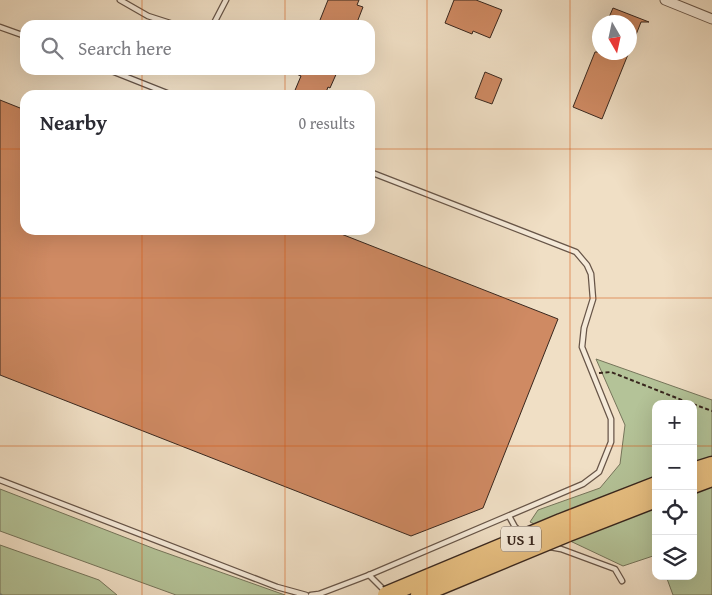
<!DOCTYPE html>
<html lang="en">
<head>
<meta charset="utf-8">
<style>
	body { margin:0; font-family:"Gentium Book Plus",serif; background:#f2f2f3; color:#2b2b33 }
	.controls { position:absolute; right:15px; bottom:15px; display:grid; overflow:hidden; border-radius:10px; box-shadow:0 5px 20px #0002 }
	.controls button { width:45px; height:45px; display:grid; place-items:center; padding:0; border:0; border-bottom:1px solid #e1e1e2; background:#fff; color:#2b2b33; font:25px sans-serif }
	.compass { position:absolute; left:592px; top:15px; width:45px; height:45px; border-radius:50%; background:#fff; box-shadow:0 5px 20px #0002; rotate:171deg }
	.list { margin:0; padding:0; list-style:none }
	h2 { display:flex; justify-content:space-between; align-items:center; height:65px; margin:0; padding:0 20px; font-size:21px }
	h2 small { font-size:16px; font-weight:400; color:#7c7c81 }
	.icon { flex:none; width:28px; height:28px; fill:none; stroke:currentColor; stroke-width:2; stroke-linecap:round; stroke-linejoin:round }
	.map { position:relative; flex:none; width:712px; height:595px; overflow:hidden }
	.search { position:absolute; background:#fff; box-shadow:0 5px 20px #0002; left:20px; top:20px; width:355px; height:55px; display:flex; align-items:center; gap:12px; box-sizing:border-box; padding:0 18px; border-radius:15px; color:#7c7c81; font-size:19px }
	.panel { position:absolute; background:#fff; box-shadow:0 5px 20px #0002; left:20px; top:90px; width:355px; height:145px; border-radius:15px }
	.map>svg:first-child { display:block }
	.green { fill:#b4c398; stroke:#76755b }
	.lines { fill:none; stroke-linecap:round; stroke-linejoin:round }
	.stream { stroke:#738179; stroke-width:3 }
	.building { fill:#cf8a63; stroke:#39271e }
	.lane-casing { stroke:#675548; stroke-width:7 }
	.street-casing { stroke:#675548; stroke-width:11 }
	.highway-casing { stroke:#39271e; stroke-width:19 }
	.path { stroke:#39271e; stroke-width:2; stroke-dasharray:4 2.5; stroke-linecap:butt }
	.lane { stroke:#f5ead9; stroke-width:4.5 }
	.street { stroke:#f5ead9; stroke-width:9 }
	.highway { stroke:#e8c082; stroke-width:16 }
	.highway-bridge-casing { stroke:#39271e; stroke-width:19; stroke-linecap:butt }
	.highway-bridge { stroke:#e8c082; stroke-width:16 }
	.grid { fill:none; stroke:#d6540e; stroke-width:1; stroke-opacity:0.55 }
	.labels { text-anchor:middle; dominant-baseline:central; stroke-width:5; stroke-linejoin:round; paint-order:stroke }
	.shield { fill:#f5ead9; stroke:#716256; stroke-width:1 }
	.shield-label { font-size:15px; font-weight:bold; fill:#39271e }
</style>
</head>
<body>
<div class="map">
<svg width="712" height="595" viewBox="0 0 712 595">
	<rect width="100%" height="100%" fill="#f0dfc5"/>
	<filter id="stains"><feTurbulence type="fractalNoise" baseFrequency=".004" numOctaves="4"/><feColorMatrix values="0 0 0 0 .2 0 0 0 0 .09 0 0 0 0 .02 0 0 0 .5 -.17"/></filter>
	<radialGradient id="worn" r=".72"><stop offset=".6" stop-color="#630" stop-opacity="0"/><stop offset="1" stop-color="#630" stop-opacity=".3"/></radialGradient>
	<!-- green -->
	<g class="green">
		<path d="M596,359L712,400V595H673L666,576H693V404H656V555L623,566L530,522L538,510L600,488L620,464L625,425Z"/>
		<path d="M0,489L155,549L285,595H176L0,531Z"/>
		<path d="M0,545L99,580L117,595H0Z"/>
	</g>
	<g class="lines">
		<!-- stream -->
		<path class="stream" d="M0,595H1"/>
	</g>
	<!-- building -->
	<g class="building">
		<path d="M328,0H359L357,5L363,7L356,25H318Z"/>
		<path d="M454,0H476L502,10L490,38L473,31L472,34L445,23Z"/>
		<path d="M613,8L649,22H641L630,50V22H607Z"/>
		<path d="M595,52H629L602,119L573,107Z"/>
		<path d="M287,70H338L330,88L328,87L325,95H293L301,76Z"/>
		<path d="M485,72L502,79L492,104L475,98Z"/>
		<path d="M0,100L25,110V230H331L558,319L483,508L411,536L0,375Z"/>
	</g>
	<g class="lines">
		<!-- lane casing -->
		<g class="lane-casing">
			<g id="lane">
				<path d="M120,0L148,16L176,25"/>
				<path d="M213,25L226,0"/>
				<path d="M0,27L25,36"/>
				<path d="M109,70L172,95"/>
				<path d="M0,480L277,587L306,595"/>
				<path d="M509,516L515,527L523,534"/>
				<path d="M550,547L561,549L615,569L622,581"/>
				<path d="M369,575L386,592"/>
				<path d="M311,595L319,594L369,575L583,484L599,472L611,442V419L582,347L584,328L593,299L591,274L587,265L576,252L370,172"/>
			</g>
		</g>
		<!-- street casing -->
		<g class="street-casing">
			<path id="street" d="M665,0L712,19"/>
		</g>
		<!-- highway casing -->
		<g class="highway-casing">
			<g id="highway">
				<path d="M693,471L712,465"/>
				<path d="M693,485L712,478"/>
			</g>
		</g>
		<!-- path -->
		<g class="path">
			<path d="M599,373L611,372L692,404"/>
			<path d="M693,404L712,411"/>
		</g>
		<!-- lane -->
		<use href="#lane" class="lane"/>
		<!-- street -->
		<use href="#street" class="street"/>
		<!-- highway -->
		<use href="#highway" class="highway"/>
		<!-- highway-bridge casing -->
		<g class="highway-bridge-casing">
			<g id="highway-bridge">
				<path d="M386,595L561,522L656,485"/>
				<path d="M419,595L566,534L656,499"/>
			</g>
		</g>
		<!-- highway-bridge -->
		<use href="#highway-bridge" class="highway-bridge"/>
	</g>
	<!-- grid -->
	<path class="grid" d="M142,0V25M285,0V25M427,0V595M570,0V595M142,70V95M285,70V95M0,149H25M370,149H712M142,230V595M285,230V595M0,298H712M0,446H656M693,446H712"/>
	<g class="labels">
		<!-- shield labels -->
		<rect class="shield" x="501" y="526.5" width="40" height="25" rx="4"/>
		<g class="shield-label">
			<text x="521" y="539">US 1</text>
		</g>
	</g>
	<rect width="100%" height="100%" filter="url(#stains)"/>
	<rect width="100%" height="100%" fill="url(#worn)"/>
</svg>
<div class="controls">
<button>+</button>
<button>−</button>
<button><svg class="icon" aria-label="locate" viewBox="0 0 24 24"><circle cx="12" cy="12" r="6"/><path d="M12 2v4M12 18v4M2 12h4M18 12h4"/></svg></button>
<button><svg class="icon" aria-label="layers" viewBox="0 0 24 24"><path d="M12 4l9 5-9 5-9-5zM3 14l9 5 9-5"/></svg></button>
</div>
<svg class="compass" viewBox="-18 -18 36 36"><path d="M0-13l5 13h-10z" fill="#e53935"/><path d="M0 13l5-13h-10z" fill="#7c7c81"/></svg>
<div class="search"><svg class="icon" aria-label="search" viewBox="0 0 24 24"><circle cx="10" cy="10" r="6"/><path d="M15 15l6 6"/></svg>Search here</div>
<section class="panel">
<h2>Nearby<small>0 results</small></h2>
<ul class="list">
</ul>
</section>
</div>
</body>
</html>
